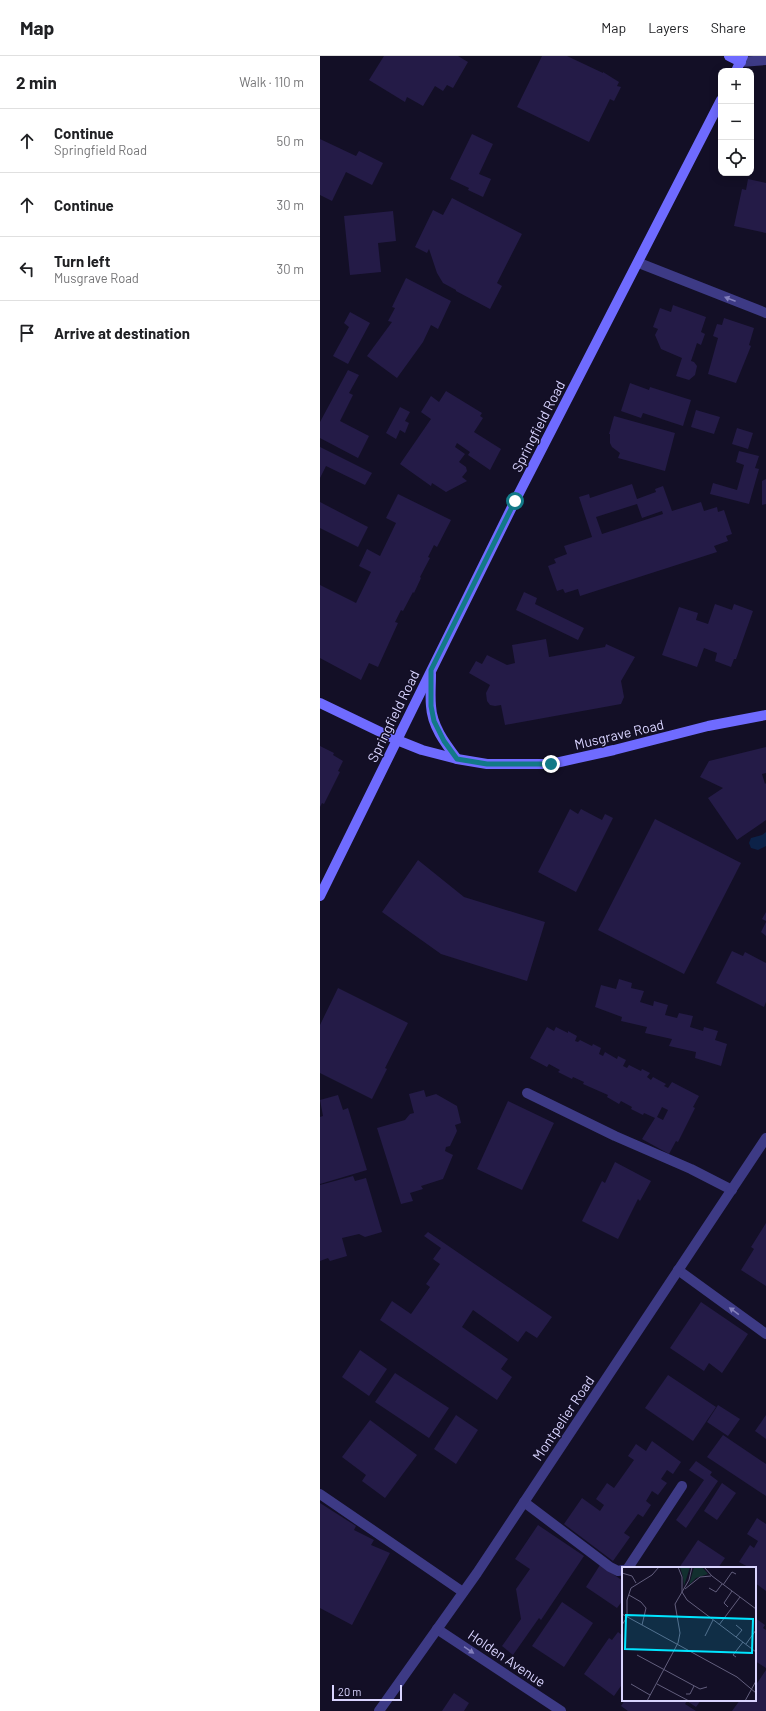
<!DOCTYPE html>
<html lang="en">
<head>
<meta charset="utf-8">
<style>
	body { margin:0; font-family:Barlow,sans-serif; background:#f2f2f2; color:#202124 }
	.controls { position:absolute; right:12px; top:12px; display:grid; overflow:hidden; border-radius:8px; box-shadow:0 2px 10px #0003 }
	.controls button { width:36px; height:36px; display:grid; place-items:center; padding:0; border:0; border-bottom:1px solid #e0e0e0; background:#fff; color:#202124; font:20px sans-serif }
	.scale { position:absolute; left:12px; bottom:10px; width:70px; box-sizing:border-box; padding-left:4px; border:2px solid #d9d4ff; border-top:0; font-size:11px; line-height:14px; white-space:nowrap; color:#d9d4ff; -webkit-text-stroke:3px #130f26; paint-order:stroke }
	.stop { position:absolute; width:12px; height:12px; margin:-9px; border:3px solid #127987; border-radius:50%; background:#fff }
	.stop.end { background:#127987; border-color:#fff; box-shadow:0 1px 4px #0008 }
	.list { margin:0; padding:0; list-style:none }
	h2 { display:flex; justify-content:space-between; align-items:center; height:52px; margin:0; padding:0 16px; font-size:17px }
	h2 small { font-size:13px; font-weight:400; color:#757577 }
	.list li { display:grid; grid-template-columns:26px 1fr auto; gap:12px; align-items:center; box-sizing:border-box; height:64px; padding:0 16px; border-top:1px solid #e0e0e0 }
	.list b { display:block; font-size:15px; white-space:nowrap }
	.list p { margin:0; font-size:13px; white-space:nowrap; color:#757577 }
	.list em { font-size:13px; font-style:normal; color:#757577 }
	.icon { flex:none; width:22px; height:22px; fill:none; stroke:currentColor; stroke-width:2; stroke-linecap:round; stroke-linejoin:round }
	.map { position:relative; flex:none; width:446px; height:1655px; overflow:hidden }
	header { display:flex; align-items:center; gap:24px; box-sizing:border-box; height:56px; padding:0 20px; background:#fff; border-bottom:1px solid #e0e0e0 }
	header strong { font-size:19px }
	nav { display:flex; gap:22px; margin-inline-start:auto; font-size:14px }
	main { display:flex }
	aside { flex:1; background:#fff }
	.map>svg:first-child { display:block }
	.water { fill:#0c2248 }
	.building { fill:#241b47; fill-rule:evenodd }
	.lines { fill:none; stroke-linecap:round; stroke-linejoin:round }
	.lane { stroke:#3d3a85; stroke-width:10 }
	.street { stroke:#3d3a85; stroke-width:10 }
	.secondary { stroke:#6f6bff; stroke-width:10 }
	.oneway { fill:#837fbc }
	.route { stroke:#127987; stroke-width:5 }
	.labels { text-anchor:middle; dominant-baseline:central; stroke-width:3; stroke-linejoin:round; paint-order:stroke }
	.street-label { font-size:14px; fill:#d9d4ff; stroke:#130f26 }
	.inset-road { fill:none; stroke:#625e7d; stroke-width:1 }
	.view { fill:#00e5ff; fill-opacity:0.15; stroke:#00e5ff; stroke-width:2 }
	.inset-edge { fill:none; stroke:#d9d4ff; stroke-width:2 }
</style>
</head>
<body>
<header>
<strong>Map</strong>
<nav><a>Map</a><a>Layers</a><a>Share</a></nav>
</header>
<main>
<aside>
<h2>2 min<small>Walk · 110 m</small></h2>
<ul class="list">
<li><svg class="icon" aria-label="ahead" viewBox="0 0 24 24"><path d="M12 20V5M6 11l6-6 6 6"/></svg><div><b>Continue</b><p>Springfield Road</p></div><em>50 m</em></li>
<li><svg class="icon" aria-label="ahead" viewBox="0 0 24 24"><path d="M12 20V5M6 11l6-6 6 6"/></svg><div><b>Continue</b></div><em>30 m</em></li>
<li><svg class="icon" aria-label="left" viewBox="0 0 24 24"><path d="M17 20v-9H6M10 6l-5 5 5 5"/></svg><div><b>Turn left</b><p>Musgrave Road</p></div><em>30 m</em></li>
<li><svg class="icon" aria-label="arrive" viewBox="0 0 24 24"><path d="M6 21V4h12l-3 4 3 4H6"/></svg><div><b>Arrive at destination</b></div></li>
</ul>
</aside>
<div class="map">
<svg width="446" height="1655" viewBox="0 0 446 1655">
	<rect width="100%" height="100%" fill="#130f26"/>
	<!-- water -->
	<path class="water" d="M446,776V790L438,794L431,792L429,787L431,782L442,779Z"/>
	<!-- building -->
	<g class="building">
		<path d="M64,0H138L148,6L133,32L127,29L123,35L115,30L103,50L87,41L85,46L49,24Z"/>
		<path d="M222,0H247L283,17V16L299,26L297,30L301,31L294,45L290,43L269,86L197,51Z"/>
		<path d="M152,78L173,88L159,118L171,123L163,141L148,134L149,132L130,123Z"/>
		<path d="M0,83L36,100L39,95L63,107L52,129L26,116L12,145L0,139Z"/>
		<path d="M428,123L446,127V177L414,170L422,133L426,134Z"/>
		<path d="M132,142L202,178L177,227L182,230L170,253L136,235V234L123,227L117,217L109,193L107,197L95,191L113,154L123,159Z"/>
		<path d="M73,155L76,185L58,187L61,216L30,219L24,160Z"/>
		<path d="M86,222L131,245L118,273L111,269L103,286L77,322L47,300L72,266L68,265L75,252L72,251Z"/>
		<path d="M353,249L386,261L381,276L385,278L381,289L377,287L371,305L374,306L377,310L375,319L369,324L356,320L362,302L341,293L335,279L338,273L333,271L340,252L351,256Z"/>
		<path d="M30,256L50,267L28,308L13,300L29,271L24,267Z"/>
		<path d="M404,262L434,272L429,289L431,290L416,327L388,318L398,282L393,280L397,268L402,269Z"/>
		<path d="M28,314L39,319L29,337L33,339L20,365L49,380L38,402L0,382V366Z"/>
		<path d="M310,327L329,334L330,331L371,344L363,370L323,357L321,362L301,355Z"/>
		<path d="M126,335L162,357L160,360L163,362L154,376L181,393L170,414L148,399L150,396L137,387L135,391L145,398L139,406L146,411L147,415L142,421L147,425L126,436L112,427L111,430L80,408L111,363L101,356L111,340L119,346Z"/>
		<path d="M80,351L90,356L85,365L89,367L85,377L80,374L76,383L66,377Z"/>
		<path d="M376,354L400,361L394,378L371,371Z"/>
		<path d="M294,360L355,377L345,415L298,402L300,397L292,391L290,387V378H289Z"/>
		<path d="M417,372L433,377L428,393L412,388Z"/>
		<path d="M0,391L52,417L45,429L6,410L0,422Z"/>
		<path d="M419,395L439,400L435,412L439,413L429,448L390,438L393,427L417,434L424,409L416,406Z"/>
		<path d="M446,423V448L442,449V425Z"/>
		<path d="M312,428L317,443L336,436L335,433L343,430L352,455L381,446L384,455L397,451L398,456L404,454L412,478L406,480L408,485L394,490L397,496L260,540L258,533L245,537L243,533L237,535L228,510L236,507L234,503L247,498L244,490L272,481L259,441L269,438L270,442ZM317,448L322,462L342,455L343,458L282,478L276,461Z"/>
		<path d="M78,438L131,464L117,491L114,489L108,501L110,502L100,521L101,522L94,537L93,536L83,555L81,554L75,566L78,567L58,611L49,607L41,624L0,602V529L36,547L51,516L39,510L47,493L60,500L76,467L66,462Z"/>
		<path d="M0,446L48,471L38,491L0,472Z"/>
		<path d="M204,536L217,542L215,548L264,572L258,584L196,554Z"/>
		<path d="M395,548L412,554L414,548L433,555L416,603H414L411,611L395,605L397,597L384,592L377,611L342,599L359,551L378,557L376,564L388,568Z"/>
		<path d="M226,583L229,601L285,591L286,588L315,601L301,625L304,641L301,648L185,669L181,649L175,650L170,649L167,645L166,637L170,629L149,617L156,605L162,608L167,599L187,609L195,607L192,589Z"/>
		<path d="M0,690L14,697L13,699L23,705L18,715L20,716L4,748L2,747L0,751Z"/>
		<path d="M446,691V717L442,718L445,728L446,727V764L417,784L388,742L403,732L380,721L389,705Z"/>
		<path d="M250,753L258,758L261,753L282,764L285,758L293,762L256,836L218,816Z"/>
		<path d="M335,763L421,807L364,918L278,874Z"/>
		<path d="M98,804L144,841L225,866L207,925L121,898L62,856Z"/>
		<path d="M446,856V865L442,863Z"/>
		<path d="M446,866V880L441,876Z"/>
		<path d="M412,895L423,900L425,896L446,907V946L444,951L396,927Z"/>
		<path d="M299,923L312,927L311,932L324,935L320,946L333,950L334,945L348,949L345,959L357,962L359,957L373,960L370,971L383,975L384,971L398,975L395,984L407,988L401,1010L375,1002L376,996L349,990L352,983L325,977L327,971L301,965L302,961L275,951L281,929L296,933Z"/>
		<path d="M18,932L88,967L65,1012L67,1013L52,1043L0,1017V969Z"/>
		<path d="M227,971L234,975L236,971L248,977V975L257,980L255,985L258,986L260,984L272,990L273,988L281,992L279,998L283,1000L285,996L297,1003L298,1000L306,1004L303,1010L307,1012L309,1009L321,1015L322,1013L330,1017L327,1021L331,1024L333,1021L346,1028L344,1030L348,1032L352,1026L379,1040L373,1051L375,1052L358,1086L356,1085L349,1098L322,1083L335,1062L324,1057L323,1059L311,1053L312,1051L301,1045L299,1048L287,1041L288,1039L263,1028L264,1026L253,1021L252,1023L238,1016L240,1014L229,1008L227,1011L210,1002ZM342,1051L348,1054L343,1064L337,1061Z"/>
		<path d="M104,1034L106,1041L116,1038L137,1050L141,1067L135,1069L137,1075L130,1090L126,1091L125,1095L133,1099L123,1123L101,1130L103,1133L90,1137L93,1145L81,1148L57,1072L85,1064L90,1058L94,1057L89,1038Z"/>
		<path d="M18,1039L23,1054L28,1052L47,1114L0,1128V1061L3,1060L0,1044Z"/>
		<path d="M188,1045L234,1067L202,1134L157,1113Z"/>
		<path d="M295,1106L331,1125L320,1145L318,1143L298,1183L262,1165L282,1125L285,1127Z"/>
		<path d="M33,1120L35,1125L46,1122L62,1176L45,1181L39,1178L22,1182L27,1200L10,1205L8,1202L0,1205V1129Z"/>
		<path d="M446,1167V1230L421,1214L434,1193L431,1191Z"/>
		<path d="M108,1176L232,1261L217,1282L206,1275L198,1286L153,1254L142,1271L188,1303L181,1313L192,1321L177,1344L60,1264L72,1245L91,1258L110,1231L106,1228L120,1208L113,1203L121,1192L104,1180Z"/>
		<path d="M381,1246L428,1278L402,1317L389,1307L384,1315L350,1292Z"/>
		<path d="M40,1294L67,1313L49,1340L22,1321Z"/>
		<path d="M75,1317L129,1352L109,1382L55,1346Z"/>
		<path d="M348,1319L396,1351L373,1385L325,1352Z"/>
		<path d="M398,1349L420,1363L408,1380L387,1366Z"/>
		<path d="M136,1359L158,1374L136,1408L114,1393Z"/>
		<path d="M446,1359V1383L435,1375Z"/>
		<path d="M50,1364L97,1399L65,1442L42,1425L46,1419L22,1401Z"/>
		<path d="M403,1379L446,1408V1440L387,1401Z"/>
		<path d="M332,1385L361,1406L353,1418L347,1414L341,1423L347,1427L338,1439L332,1435L326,1445L331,1449L323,1461L318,1458L304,1477L310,1481L293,1505L244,1468L262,1442L280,1455L284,1449L276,1443L287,1427L294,1432L314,1404L308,1400L316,1388L326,1395Z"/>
		<path d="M376,1405L392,1416L390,1419L398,1425L366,1472L356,1464L384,1424L369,1414Z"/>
		<path d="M402,1427L416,1437L397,1464L384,1455Z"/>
		<path d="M0,1447L36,1470L34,1474L54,1484L51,1489L70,1497L32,1569L0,1552Z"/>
		<path d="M437,1462L446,1468V1535L435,1527L436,1519L435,1512H430L419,1506L430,1489L434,1492L438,1485L427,1478Z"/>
		<path d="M218,1469L264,1500L221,1564L219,1562L193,1599L182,1590L201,1563L196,1533L210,1513L195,1503Z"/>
		<path d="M378,1484L405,1502L398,1512H359Z"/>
		<path d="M280,1509L303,1525V1544L297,1552L266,1531Z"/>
		<path d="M242,1546L273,1567L244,1611L212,1590Z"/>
		<path d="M435,1562L445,1569L443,1572L446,1574V1612L435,1605L437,1602L435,1601Z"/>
		<path d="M298,1576L303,1580V1627L294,1640L264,1618L289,1582L292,1584Z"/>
		<path d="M446,1614V1655H412L420,1644H435V1630Z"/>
		<path d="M134,1637L149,1647L144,1655H122Z"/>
		<path d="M305,1644H381L376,1651L367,1645L365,1648L376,1655H308L301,1650Z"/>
	</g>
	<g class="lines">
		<!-- lane -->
		<g class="lane">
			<path d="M0,1438L143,1536"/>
			<path d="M204,1446L290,1511L298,1515L303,1514"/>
			<path d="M308,1512L362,1430"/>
		</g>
		<!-- street -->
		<g class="street">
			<path d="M421,6L446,4"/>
			<path d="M319,207L446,257"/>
			<path d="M207,1037L295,1080L371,1113L412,1134"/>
			<path d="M358,1214L446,1278"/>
			<path d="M117,1573L241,1655"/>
			<path d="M59,1655L157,1517L446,1082"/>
		</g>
		<!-- secondary -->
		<g class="secondary">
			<path d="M409,0L421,6"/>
			<path d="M416,15L423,0"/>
			<path d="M111,618C111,629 110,640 111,650C112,670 125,687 137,703"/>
			<path d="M0,647L77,684L102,694L137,703L167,708H231L294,694L388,670L446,659"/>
			<path d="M0,840L195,445L401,44"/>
		</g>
	</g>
	<!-- one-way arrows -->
	<defs><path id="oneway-solid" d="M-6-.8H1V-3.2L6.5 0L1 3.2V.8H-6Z"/></defs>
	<g class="oneway">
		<use href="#oneway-solid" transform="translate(410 243) rotate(-159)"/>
		<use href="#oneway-solid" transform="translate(414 1255) rotate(-144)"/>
		<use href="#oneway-solid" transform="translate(149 1594) rotate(34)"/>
	</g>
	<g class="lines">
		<!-- route -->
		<path class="route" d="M195,445L111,614V650L114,665L124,685L137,703L167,708H231"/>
	</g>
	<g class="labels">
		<!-- street labels -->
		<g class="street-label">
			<text transform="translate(218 370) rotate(-63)">Springfield Road</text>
			<text transform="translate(73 660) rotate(-64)">Springfield Road</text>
			<text transform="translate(299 678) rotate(-13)">Musgrave Road</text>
			<text transform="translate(243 1362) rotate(-56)">Montpelier Road</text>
			<text transform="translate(187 1602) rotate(34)">Holden Avenue</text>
		</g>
	</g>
	<!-- overview -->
	<g transform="translate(302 1511)">
		<rect width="134" height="134" fill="#130f26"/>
		<path d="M58,0H68L62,19L61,10ZM72,0H80L86,7L74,11L67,18Z" fill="#12302f"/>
		<path class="inset-road" d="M56,0L60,10V25L65,33L134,85M82,0L90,9L134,42M0,6L10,9L14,16M101,18L110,5L114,7M87,21L94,25L100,17M63,22L78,10L89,9M7,28L19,35L24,41L20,58M106,40L102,36L110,24M0,47L115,110L134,126M0,58L5,50V33L9,21L30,8L37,0M97,58L118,30M114,58L120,63L114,70M83,69L91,53M124,77L134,63M15,88L78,122L85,120M114,90L111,88L121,75M9,117L28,128M35,117L67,134M64,127H68L72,119M25,134L56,76L58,66L53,37L67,13L70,0M123,134L134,114"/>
		<path class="view" d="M4,48L131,52L130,86L3,82Z"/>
		<rect width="134" height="134" class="inset-edge"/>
	</g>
</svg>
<div class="controls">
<button>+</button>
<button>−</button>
<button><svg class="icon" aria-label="locate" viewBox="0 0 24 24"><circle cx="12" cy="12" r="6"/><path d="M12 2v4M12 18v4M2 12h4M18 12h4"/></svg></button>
</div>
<div class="scale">20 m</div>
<div class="stop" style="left:195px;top:445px"></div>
<div class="stop end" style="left:231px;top:708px"></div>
</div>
</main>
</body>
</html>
